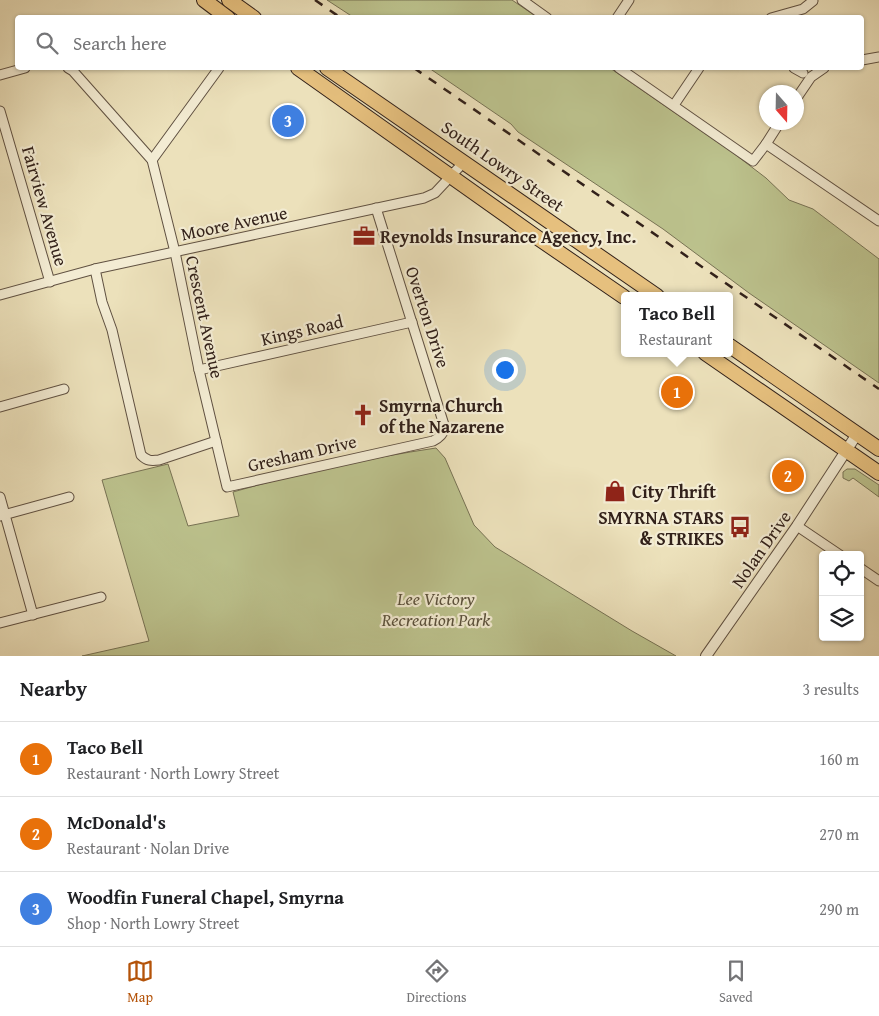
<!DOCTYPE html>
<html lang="en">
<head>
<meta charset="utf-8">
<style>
	body { margin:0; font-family:"Gentium Book Plus",serif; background:#f6f6f6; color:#202124 }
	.controls { position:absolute; right:15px; bottom:15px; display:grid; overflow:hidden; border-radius:5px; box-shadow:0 1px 4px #0004 }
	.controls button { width:45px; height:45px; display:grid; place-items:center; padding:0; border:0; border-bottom:1px solid #e0e0e0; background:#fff; color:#202124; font:25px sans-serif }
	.compass { position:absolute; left:759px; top:85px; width:45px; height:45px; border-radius:50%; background:#fff; box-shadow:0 1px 4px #0004; rotate:160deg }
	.you { position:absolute; left:504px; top:369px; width:18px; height:18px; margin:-12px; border:4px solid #fff; border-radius:50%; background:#1a73e8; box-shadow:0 0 0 8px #1a73e833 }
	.badge { display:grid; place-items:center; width:32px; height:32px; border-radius:50%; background:#b45309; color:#fff; font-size:16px; font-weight:700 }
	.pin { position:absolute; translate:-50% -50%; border:2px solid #fff; box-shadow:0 1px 5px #0006 }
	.popup { position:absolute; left:621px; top:292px; width:112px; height:65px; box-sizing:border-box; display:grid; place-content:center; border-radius:5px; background:#fff; filter:drop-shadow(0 1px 4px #0005); font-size:16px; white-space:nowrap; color:#757577 }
	.popup b { font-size:19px; color:#202124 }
	.popup::after { content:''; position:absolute; left:50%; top:100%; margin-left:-10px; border:10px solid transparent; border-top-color:#fff }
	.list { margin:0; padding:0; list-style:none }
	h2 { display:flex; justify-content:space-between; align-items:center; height:65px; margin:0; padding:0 20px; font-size:21px }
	h2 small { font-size:16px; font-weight:400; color:#757577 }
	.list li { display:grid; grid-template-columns:32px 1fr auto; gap:15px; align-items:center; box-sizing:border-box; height:75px; padding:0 20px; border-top:1px solid #e0e0e0 }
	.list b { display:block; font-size:19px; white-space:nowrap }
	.list p { margin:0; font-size:16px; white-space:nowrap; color:#757577 }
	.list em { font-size:16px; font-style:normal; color:#757577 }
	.icon { flex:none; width:28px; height:28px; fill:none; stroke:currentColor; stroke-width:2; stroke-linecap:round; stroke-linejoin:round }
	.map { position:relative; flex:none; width:879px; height:656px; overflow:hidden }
	.search { position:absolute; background:#fff; box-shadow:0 1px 4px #0004; left:15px; right:15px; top:15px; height:55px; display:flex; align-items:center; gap:12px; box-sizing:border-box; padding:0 18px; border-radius:5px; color:#757577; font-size:19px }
	.sheet { height:290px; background:#fff }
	nav { display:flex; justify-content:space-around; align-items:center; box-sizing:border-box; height:70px; border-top:1px solid #e0e0e0; background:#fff; font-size:14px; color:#757577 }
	nav a { display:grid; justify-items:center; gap:2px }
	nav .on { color:#b45309 }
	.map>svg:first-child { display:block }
	.green { fill:#bcc28d; stroke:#777254 }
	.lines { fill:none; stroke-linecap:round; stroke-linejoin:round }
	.minor-casing { stroke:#605142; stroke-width:11 }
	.tertiary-casing { stroke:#605142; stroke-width:12 }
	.primary-casing { stroke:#32211a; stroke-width:16 }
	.minor { stroke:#f3ecd3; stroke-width:9 }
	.tertiary { stroke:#f3ecd3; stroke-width:10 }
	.primary { stroke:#e6c07e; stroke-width:14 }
	.rail { stroke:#32211a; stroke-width:2.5; stroke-dasharray:9 9; stroke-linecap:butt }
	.labels { text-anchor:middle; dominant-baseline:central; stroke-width:4.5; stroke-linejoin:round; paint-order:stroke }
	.street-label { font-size:18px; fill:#32211a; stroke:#f3ecd3 }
	.poi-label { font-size:18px; font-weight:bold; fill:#32211a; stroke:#f3ecd3; text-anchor:start }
	.park-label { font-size:18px; font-style:italic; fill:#5b513c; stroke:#f3ecd3 }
</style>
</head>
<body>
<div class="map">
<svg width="879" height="656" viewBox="0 0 879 656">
	<rect width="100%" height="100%" fill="#ece1bb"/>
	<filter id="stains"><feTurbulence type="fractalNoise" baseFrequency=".004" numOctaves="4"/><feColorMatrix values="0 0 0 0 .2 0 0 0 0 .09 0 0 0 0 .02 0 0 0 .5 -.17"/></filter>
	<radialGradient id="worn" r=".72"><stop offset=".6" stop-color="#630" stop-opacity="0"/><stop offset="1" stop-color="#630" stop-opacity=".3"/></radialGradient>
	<!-- green -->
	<g class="green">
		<path d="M327,0H512L537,17H353Z"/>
		<path d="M429,68H610L732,152L766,178L789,200L813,209L879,259V383L749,293L663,229L518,132L511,124Z"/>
		<path d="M436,448L445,458L474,525L495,547L632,631L676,656H82L149,641L102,480L168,464L188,526L239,516L233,492C299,473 368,458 436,448Z"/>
		<path d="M847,469H855L879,485V497L853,478L849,481L843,478V472Z"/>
	</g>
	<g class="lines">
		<!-- minor casing -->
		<g class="minor-casing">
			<g id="minor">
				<path d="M522,0L547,18"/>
				<path d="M617,18L629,0"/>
				<path d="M771,18L803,9L813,1"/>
				<path d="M862,60L879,57"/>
				<path d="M68,68L73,71L152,160L175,252L199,370L227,487L433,441C439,438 443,435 445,428L376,208"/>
				<path d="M619,68L753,161L766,144L879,221"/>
				<path d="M794,68L803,73"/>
				<path d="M0,75L25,68"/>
				<path d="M796,99L811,77L824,68"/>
				<path d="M674,105L699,68"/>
				<path d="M0,111L50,282"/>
				<path d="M766,144L780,122"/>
				<path d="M152,160L219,68"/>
				<path d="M95,269L102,302L112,330L141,455C147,461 151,461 159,460L216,441"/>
				<path d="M0,295L95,269L424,198L435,193L464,162"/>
				<path d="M199,370L412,322"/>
				<path d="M0,407L64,389"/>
				<path d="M0,497L33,615"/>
				<path d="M0,516L69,497"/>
				<path d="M797,526L840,555"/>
				<path d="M860,568L879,581"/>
				<path d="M0,623L101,597"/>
			</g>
		</g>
		<!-- tertiary casing -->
		<g class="tertiary-casing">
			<path id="tertiary" d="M706,656L797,526L857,434"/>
		</g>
		<!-- primary casing -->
		<g class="primary-casing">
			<g id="primary">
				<path d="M204,0L228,18"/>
				<path d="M229,0L254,18"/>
				<path d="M298,68L535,236L624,297"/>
				<path d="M327,68L657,296"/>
				<path d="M730,346L879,449"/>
				<path d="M705,353L879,473"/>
			</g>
		</g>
		<!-- minor -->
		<use href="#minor" class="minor"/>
		<!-- tertiary -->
		<use href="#tertiary" class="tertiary"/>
		<!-- primary -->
		<use href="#primary" class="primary"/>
		<!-- rail -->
		<g class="rail">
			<path d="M315,0L341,18"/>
			<path d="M414,68L879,389"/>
		</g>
	</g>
	<!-- icons -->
	<defs>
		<g id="office-bare" transform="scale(1.725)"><path d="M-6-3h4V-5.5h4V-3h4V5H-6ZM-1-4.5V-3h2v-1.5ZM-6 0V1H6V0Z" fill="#8f2418" stroke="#f3ecd3" stroke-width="2.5" paint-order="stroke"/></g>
		<g id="church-bare" transform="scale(1.725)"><path d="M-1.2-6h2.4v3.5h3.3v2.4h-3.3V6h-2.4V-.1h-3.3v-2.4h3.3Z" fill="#8f2418" stroke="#f3ecd3" stroke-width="2.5" paint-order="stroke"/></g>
		<g id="shop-bare" transform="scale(1.725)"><path d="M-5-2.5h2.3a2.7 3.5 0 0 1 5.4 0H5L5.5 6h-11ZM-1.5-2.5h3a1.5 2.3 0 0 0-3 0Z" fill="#8f2418" stroke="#f3ecd3" stroke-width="2.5" paint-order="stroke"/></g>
		<g id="bus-bare" transform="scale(1.725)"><path d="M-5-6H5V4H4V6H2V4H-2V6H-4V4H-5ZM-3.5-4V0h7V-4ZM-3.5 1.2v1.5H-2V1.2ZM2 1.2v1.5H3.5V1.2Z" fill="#8f2418" stroke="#f3ecd3" stroke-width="2.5" paint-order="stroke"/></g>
	</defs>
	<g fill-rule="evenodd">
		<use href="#office-bare" x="364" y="236"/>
		<use href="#church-bare" x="363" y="415"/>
		<use href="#shop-bare" x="615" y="491"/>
		<use href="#bus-bare" x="740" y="527"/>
	</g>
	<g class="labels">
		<!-- street labels -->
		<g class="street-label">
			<text transform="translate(503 166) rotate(35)">South Lowry Street</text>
			<text transform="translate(45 206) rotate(74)">Fairview Avenue</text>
			<text transform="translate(234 223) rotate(-12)">Moore Avenue</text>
			<text transform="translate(205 317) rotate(78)">Crescent Avenue</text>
			<text transform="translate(428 317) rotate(72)">Overton Drive</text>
			<text transform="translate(302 330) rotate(-13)">Kings Road</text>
			<text transform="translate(302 453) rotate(-13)">Gresham Drive</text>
			<text transform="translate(761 549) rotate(-55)">Nolan Drive</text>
		</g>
		<!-- poi labels -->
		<g class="poi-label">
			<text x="380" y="236">Reynolds Insurance Agency, Inc.</text>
			<text x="379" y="405">Smyrna Church<tspan x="379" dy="21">of the Nazarene</tspan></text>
			<text x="632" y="491">City Thrift</text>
			<text x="724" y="517" text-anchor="end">SMYRNA STARS<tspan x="724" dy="21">&amp; STRIKES</tspan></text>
		</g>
		<!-- park labels -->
		<g class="park-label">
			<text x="436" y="598">Lee Victory<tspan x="436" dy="21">Recreation Park</tspan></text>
		</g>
	</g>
	<rect width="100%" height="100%" filter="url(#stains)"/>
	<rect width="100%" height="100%" fill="url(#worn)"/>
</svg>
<div class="controls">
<button><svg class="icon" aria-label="locate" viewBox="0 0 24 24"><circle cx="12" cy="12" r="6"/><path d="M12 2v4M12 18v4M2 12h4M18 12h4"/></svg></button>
<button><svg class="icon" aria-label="layers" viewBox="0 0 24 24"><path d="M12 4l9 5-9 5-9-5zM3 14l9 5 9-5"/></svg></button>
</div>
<svg class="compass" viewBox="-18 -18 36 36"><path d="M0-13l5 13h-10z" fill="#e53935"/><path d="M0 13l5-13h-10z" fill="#757577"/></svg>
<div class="you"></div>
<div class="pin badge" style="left:677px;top:392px;background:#e8710a">1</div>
<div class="popup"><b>Taco Bell</b>Restaurant</div>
<div class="pin badge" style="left:788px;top:476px;background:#e8710a">2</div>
<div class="pin badge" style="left:288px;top:121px;background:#3f7fe0">3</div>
<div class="search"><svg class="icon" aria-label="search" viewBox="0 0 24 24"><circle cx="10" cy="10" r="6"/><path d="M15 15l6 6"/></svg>Search here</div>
</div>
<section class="sheet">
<h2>Nearby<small>3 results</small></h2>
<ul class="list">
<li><span class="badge" style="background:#e8710a">1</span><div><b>Taco Bell</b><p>Restaurant · North Lowry Street</p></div><em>160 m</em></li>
<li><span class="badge" style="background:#e8710a">2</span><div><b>McDonald's</b><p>Restaurant · Nolan Drive</p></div><em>270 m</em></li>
<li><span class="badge" style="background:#3f7fe0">3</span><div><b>Woodfin Funeral Chapel, Smyrna</b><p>Shop · North Lowry Street</p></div><em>290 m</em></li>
</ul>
</section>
<nav>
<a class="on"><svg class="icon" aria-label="map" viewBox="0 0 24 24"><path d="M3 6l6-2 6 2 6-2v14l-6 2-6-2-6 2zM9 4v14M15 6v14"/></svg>Map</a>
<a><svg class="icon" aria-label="directions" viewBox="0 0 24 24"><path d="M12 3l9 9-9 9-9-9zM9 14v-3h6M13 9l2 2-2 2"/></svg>Directions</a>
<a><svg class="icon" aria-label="saved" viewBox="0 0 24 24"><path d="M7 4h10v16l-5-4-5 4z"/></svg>Saved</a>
</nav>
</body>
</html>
